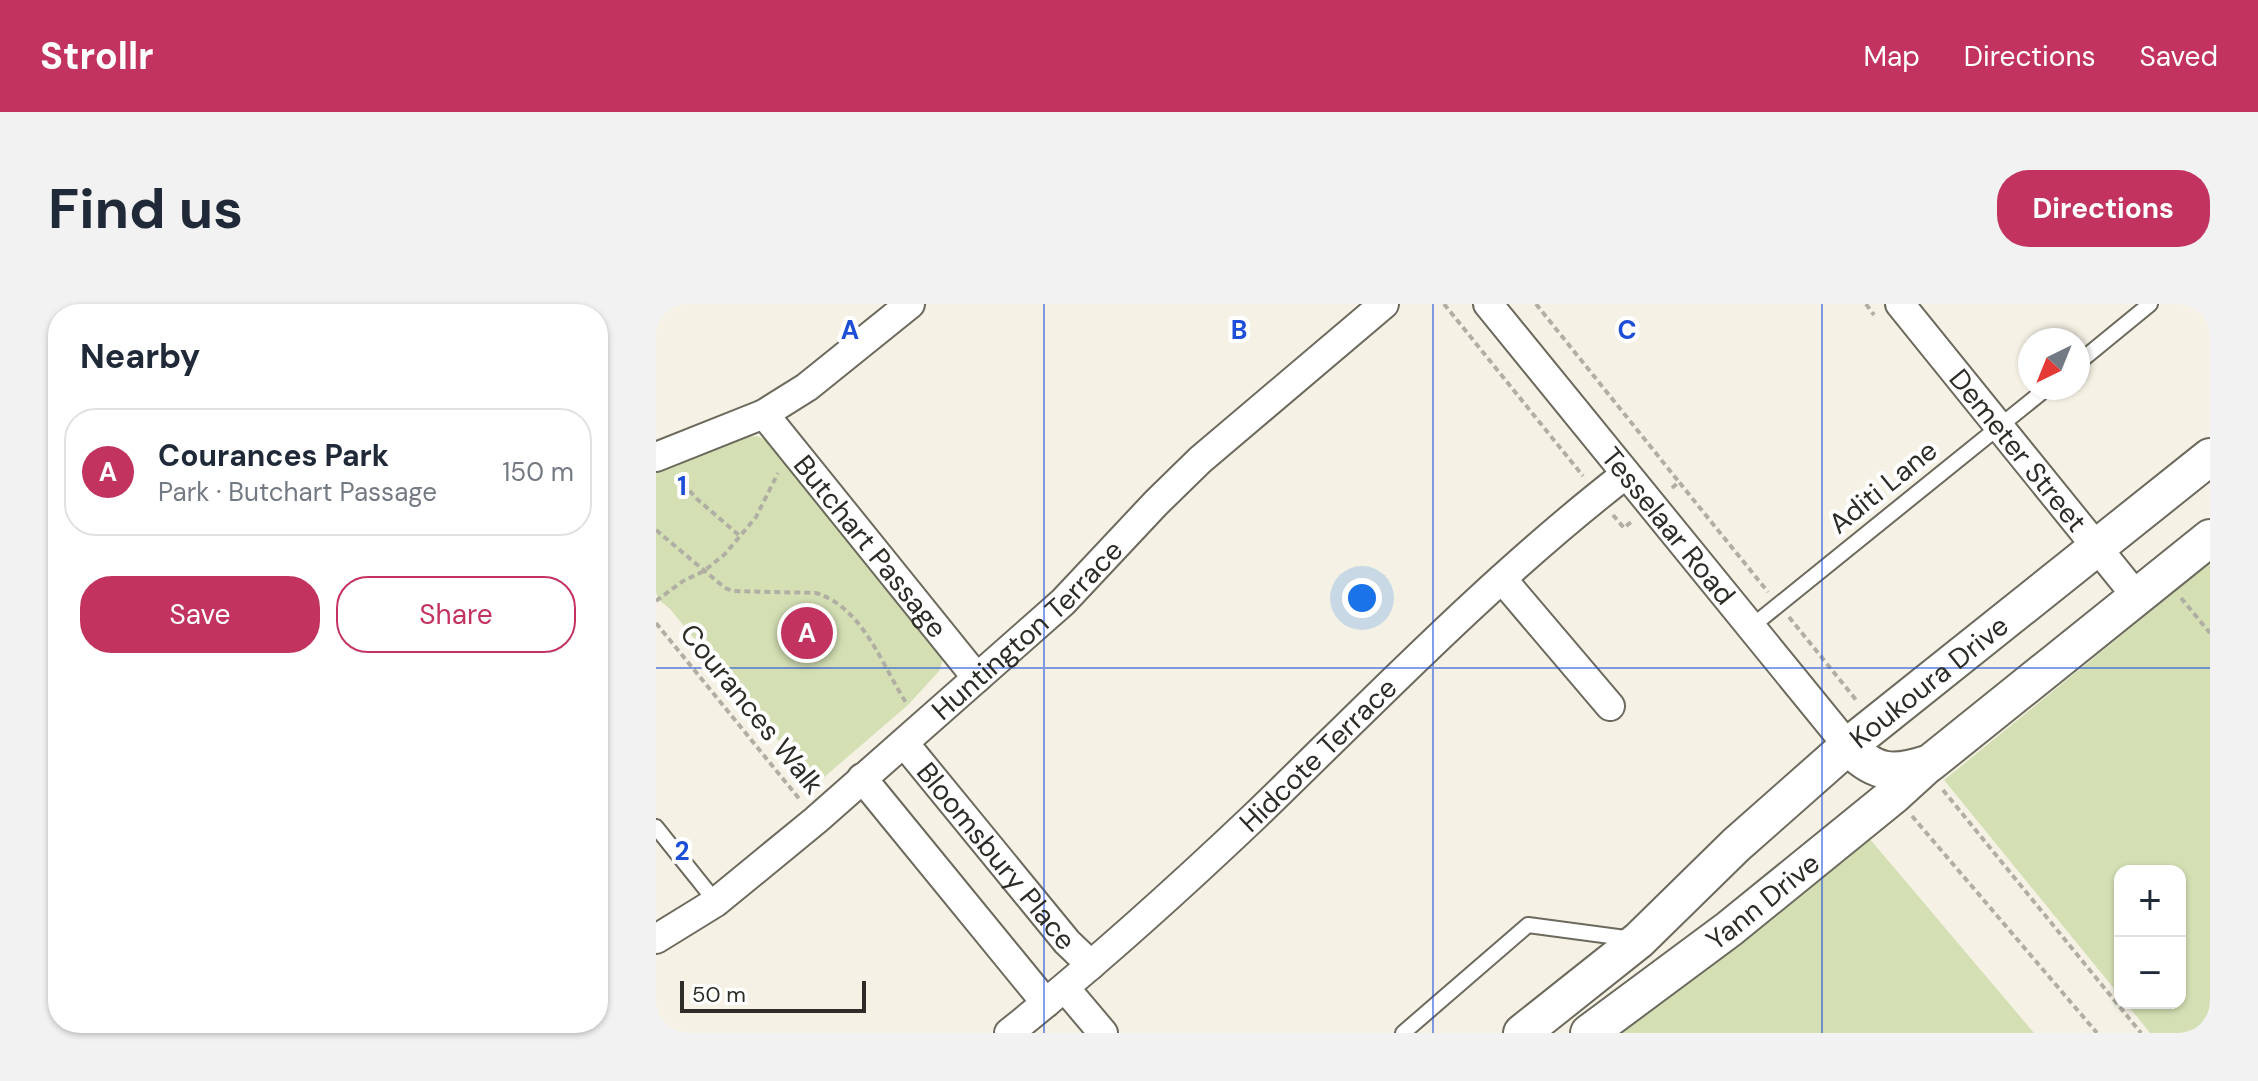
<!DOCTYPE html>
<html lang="en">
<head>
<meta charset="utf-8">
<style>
	body { margin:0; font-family:"DM Sans",sans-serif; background:#f2f2f3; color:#1f2937 }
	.controls { position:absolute; right:24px; bottom:24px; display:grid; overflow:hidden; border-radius:16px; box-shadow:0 2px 6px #0004 }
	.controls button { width:72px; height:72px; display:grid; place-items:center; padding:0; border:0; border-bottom:2px solid #e0e1e3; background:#fff; color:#1f2937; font:40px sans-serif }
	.compass { position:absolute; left:1362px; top:24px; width:72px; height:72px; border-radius:50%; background:#fff; box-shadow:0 2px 6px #0004; rotate:223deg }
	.scale { position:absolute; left:24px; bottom:20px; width:186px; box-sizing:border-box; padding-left:8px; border:4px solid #2d2c27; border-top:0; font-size:22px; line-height:28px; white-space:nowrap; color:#2d2c27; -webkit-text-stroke:6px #fff; paint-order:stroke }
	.you { position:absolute; left:706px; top:294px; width:28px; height:28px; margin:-20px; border:6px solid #fff; border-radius:50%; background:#1a73e8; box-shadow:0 0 0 12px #1a73e833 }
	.badge { display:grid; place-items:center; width:52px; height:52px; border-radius:50%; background:#c2345f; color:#fff; font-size:26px; font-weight:700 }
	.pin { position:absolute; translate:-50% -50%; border:4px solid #fff; box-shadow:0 2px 8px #0006 }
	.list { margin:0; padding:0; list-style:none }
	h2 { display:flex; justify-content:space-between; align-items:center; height:104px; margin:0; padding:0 32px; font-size:34px }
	h2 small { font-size:26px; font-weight:400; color:#747a83 }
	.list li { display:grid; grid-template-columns:52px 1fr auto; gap:24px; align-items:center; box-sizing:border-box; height:128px; margin:0 16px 16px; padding:0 16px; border:2px solid #e0e1e3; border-radius:32px }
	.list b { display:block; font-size:30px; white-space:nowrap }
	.list p { margin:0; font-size:26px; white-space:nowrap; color:#747a83 }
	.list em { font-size:26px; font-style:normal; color:#747a83 }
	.actions { display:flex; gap:16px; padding:24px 32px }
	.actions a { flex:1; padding:18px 0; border:2px solid #c2345f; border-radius:32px; text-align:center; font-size:28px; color:#c2345f }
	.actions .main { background:#c2345f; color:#fff }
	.map { position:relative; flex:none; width:1554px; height:729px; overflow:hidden; border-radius:32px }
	header { display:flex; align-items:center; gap:48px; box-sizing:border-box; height:112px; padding:0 40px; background:#c2345f; color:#fff }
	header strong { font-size:38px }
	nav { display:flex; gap:44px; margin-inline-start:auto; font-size:28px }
	.intro { display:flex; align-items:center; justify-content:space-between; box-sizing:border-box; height:192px; padding:0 48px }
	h1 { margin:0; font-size:56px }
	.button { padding:20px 36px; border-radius:32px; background:#c2345f; color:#fff; font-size:28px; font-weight:700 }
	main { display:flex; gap:48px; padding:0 48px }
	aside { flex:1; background:#fff; border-radius:32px; box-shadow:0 2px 6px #0004 }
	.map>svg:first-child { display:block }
	.green { fill:#d4e0b4 }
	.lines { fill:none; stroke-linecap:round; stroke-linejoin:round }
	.service-casing { stroke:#6c695d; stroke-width:18 }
	.minor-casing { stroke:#6c695d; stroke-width:32 }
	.tertiary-casing { stroke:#6c695d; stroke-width:40 }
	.path { stroke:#b1afa4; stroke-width:4; stroke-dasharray:6 4; stroke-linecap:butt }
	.service { stroke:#fff; stroke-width:14 }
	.minor { stroke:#fff; stroke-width:28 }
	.tertiary { stroke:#fff; stroke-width:36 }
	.grid { fill:none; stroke:#1d4ed8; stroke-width:2; stroke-opacity:0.55 }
	.labels { text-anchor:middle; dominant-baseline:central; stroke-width:8; stroke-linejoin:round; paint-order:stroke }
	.street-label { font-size:28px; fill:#2d2c27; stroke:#fff }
	.grid-label { font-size:26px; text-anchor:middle; font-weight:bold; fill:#1d4ed8; stroke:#fff; stroke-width:8; stroke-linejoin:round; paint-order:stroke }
</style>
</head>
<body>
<header>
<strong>Strollr</strong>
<nav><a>Map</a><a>Directions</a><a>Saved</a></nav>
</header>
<div class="intro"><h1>Find us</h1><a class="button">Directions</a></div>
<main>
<aside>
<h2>Nearby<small></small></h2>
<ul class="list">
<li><span class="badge">A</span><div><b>Courances Park</b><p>Park · Butchart Passage</p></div><em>150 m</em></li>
</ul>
<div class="actions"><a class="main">Save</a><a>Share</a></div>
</aside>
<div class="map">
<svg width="1554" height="729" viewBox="0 0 1554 729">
	<rect width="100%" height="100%" fill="#f5f2e5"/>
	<!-- green -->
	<g class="green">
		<path d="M101,132L115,138L287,354L284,366L252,401L159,481L14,305L2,295L0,288V166L85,134Z"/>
		<path d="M1554,259V729H1494L1470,699H1524V567H1464V692L1288,476Z"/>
		<path d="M1202,521L1378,729H932Z"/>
	</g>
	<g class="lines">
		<!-- service casing -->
		<g class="service-casing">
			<g id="service">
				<path d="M1422,59L1494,0"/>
				<path d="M1095,323L1391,84"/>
				<path d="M0,523L60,598"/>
				<path d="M747,729L872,621L977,635"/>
			</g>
		</g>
		<!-- minor casing -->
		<g class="minor-casing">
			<g id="minor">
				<path id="s1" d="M832,0L1192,442"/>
				<path id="s2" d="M1244,0L1481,293"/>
				<path id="s3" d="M108,110L321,374"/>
				<path d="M0,153L108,110L151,83L254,0"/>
				<path d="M846,275L954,402"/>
				<path id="s4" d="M248,439L411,638L435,661"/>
				<path d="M206,474L390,699"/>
				<path id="s5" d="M0,635L60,598L160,516L407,298L500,199L544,156L728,0"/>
				<path d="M409,684L447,729"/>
				<path id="s6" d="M353,729C438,661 520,587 599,512C720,395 837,273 970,170"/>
			</g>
		</g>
		<!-- tertiary casing -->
		<g class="tertiary-casing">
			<g id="tertiary">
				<path d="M1192,442C1219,471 1238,471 1274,459L1554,234"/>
				<path id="s7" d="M866,729L983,636L1080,541L1192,442L1554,153"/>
				<path id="s8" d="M933,729L1073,625L1238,491L1272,460"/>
			</g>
		</g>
		<!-- path -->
		<g class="path">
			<path d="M788,0L927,172"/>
			<path d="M880,0L1023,178"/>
			<path d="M1210,0L1218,11"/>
			<path d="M20,172L41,195L85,233"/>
			<path d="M1016,184L1023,178L1112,288"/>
			<path d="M957,211L968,224L975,218"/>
			<path d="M0,226L69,284L77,287L160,289C208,304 226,362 251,400"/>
			<path d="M1525,294L1554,329"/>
			<path d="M0,297L27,277L48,267L69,250L100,213L122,169"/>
			<path d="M1133,313L1201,397"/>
			<path d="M0,319L145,497"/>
			<path d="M1287,486L1485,729"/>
			<path d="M1256,512L1441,729"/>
		</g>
		<!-- service -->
		<use href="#service" class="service"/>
		<!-- minor -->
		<use href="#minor" class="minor"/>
		<!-- tertiary -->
		<use href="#tertiary" class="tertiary"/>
	</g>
	<!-- grid -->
	<path class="grid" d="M388,0V729M777,0V729M1166,0V729M0,364H1554"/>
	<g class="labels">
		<!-- street labels -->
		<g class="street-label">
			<text stroke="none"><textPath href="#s2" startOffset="188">Demeter Street</textPath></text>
			<text transform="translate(1227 183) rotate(-39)">Aditi Lane</text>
			<text stroke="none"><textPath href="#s1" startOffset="286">Tesselaar Road</textPath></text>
			<text stroke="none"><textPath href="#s3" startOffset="170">Butchart Passage</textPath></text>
			<text stroke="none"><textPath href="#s5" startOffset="484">Huntington Terrace</textPath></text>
			<text stroke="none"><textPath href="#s7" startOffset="538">Koukoura Drive</textPath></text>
			<text transform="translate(96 405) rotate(51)">Courances Walk</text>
			<text stroke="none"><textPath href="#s6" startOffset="416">Hidcote Terrace</textPath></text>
			<text stroke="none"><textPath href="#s4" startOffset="146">Bloomsbury Place</textPath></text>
			<text stroke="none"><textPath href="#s8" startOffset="218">Yann Drive</textPath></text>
		</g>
	</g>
	<g class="grid-label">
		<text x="194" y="35">A</text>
		<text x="583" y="35">B</text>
		<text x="971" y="35">C</text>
		<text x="26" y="191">1</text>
		<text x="26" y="556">2</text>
	</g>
</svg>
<div class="controls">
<button>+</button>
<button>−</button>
</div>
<svg class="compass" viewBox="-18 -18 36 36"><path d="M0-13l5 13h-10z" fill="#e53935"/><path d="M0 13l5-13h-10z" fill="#747a83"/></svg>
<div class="scale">50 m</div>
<div class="you"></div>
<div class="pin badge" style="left:151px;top:329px">A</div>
</div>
</main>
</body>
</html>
